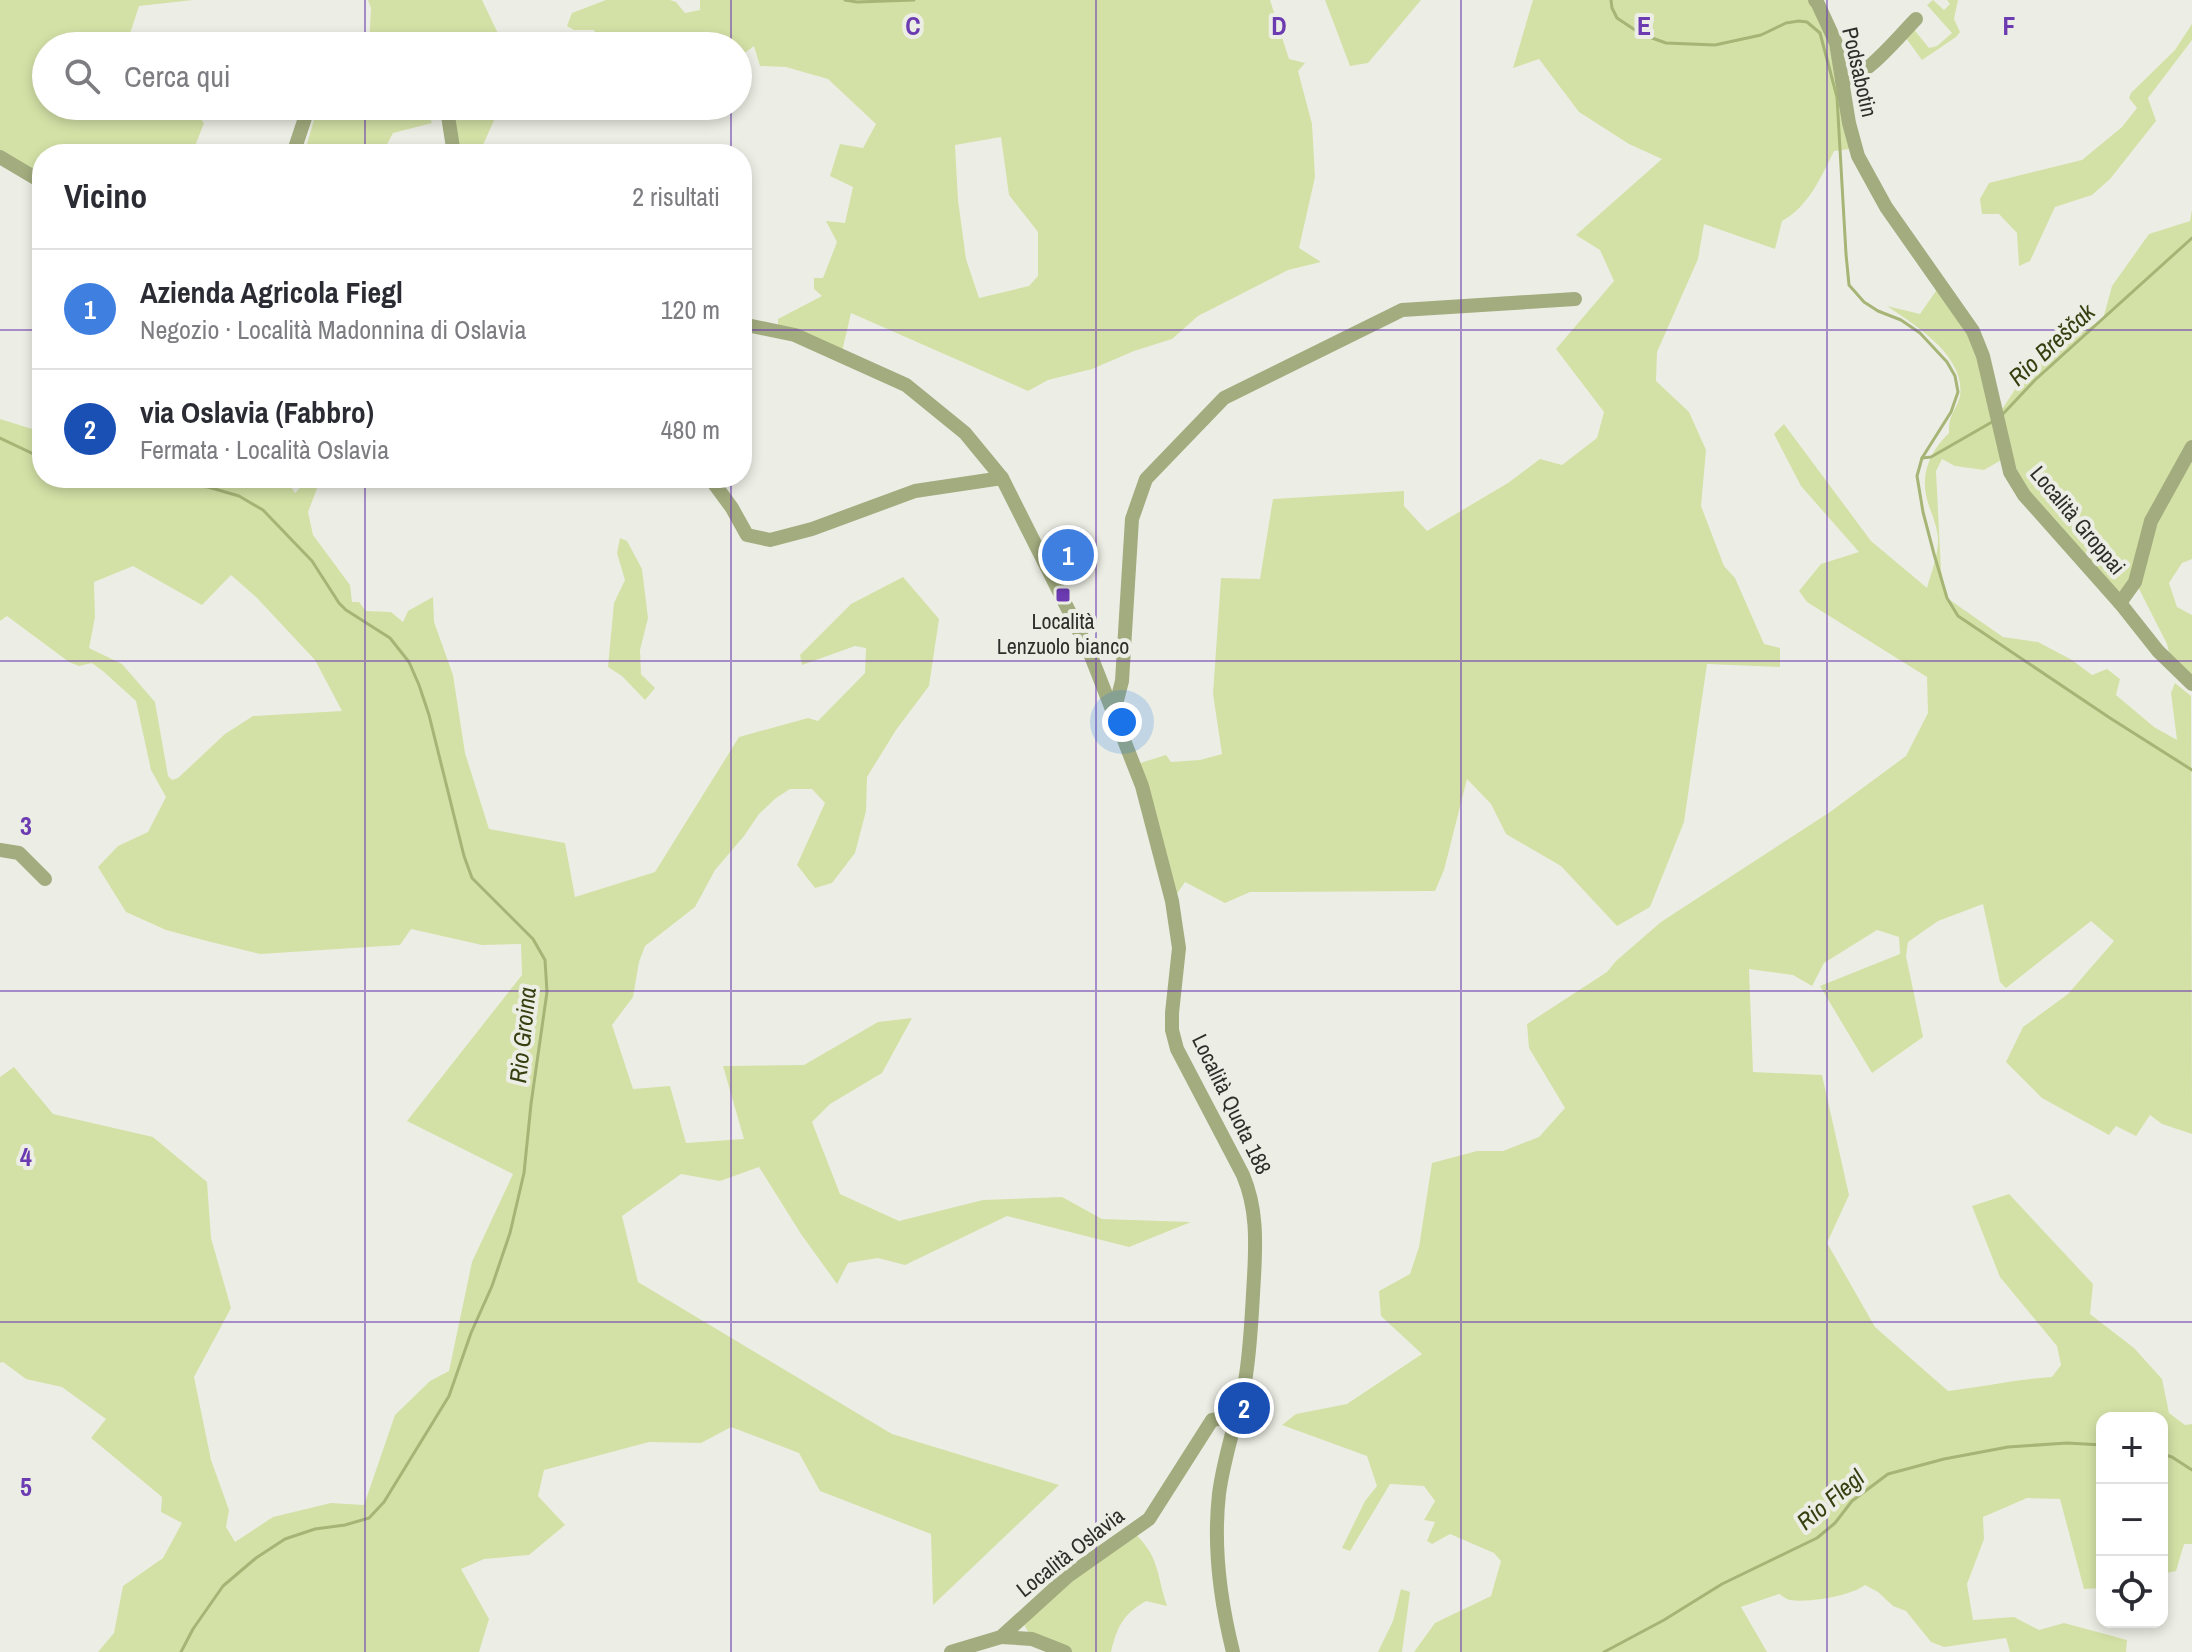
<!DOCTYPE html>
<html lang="it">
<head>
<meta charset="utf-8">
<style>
	body { margin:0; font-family:"Archivo Narrow",sans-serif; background:#f7f7f7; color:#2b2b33 }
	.controls { position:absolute; right:24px; bottom:24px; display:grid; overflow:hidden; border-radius:16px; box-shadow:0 4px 12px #0003 }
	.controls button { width:72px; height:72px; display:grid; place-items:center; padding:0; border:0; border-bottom:2px solid #e1e1e2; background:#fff; color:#2b2b33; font:40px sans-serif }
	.you { position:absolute; left:1122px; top:722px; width:28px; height:28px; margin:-20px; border:6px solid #fff; border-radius:50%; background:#1a73e8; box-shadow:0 0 0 12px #1a73e833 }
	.badge { display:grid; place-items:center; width:52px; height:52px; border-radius:50%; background:#0b8043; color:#fff; font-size:26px; font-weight:700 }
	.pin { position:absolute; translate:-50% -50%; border:4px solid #fff; box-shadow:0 2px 8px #0006 }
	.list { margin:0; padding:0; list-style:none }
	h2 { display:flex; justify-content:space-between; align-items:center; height:104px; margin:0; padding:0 32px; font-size:34px }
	h2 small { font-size:26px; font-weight:400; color:#7c7c81 }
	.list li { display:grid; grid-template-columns:52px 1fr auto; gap:24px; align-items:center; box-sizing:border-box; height:120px; padding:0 32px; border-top:2px solid #e1e1e2 }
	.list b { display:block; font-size:30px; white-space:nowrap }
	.list p { margin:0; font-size:26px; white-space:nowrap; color:#7c7c81 }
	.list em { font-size:26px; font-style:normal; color:#7c7c81 }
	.icon { flex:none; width:44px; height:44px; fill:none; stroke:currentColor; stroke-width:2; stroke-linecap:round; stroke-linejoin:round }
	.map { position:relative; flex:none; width:2192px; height:1652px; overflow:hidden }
	.search { position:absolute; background:#fff; box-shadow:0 4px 12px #0003; left:32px; top:32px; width:720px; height:88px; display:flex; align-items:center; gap:20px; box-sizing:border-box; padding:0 28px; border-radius:44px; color:#7c7c81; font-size:30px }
	.panel { position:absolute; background:#fff; box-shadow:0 4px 12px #0003; left:32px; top:144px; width:720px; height:344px; border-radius:32px }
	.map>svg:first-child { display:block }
	.green { fill:#d3e1a6; fill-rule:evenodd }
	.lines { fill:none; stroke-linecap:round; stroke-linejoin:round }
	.stream { stroke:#a6b476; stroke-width:3 }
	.minor { stroke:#a2ac7e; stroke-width:14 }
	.grid { fill:none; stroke:#6c3ab1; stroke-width:2; stroke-opacity:0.55 }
	.poi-dot { fill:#6c3ab1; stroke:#eceee5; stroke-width:3 }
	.labels { text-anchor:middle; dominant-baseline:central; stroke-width:8; stroke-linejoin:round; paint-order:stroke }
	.street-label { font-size:22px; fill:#2e2f2b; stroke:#eceee5 }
	.poi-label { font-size:22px; fill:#2e2f2b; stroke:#eceee5 }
	.water-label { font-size:24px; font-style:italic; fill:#363f10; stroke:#eceee5 }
	.grid-label { font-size:26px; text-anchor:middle; font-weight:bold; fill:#6c3ab1; stroke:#eceee5; stroke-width:8; stroke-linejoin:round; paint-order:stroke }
</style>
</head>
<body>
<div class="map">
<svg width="2192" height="1652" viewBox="0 0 2192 1652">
	<rect width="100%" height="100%" fill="#eceee5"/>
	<!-- green -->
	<g class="green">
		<path d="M0,0H193L139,6L127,43L130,46H46V106H190L204,123L192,154H42V182L0,157Z"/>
		<path d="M368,0H482L504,46H369L371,8Z"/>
		<path d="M606,0H670L676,2L685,13L700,10V0H1270L1289,59L1305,63L1298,71L1312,124L1315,177L1299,248L1321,262L1288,270L1198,316L1172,339L1134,351L1092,369L1048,380L1028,391L851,313L841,356L778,331V319L822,296L814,289V278H823L837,242L826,221L845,223L853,187L830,176L840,144L863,148L876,124L828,79L786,67L760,66L754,46L738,58V46H601L594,30H574L567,26L572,13ZM1001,137L1009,195L1038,232V276L1029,286L979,298L966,259L958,200L955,145Z"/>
		<path d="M1325,0H1421L1368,63L1350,66Z"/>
		<path d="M1533,0H1808L1821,16L1829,44L1850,149L1834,151C1821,177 1809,206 1782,221L1775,249L1704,224L1698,259L1657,352L1656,381L1689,412L1706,450L1701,506L1724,566L1735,578L1764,644L1780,648V667L1707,664L1684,822L1650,907L1617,926L1561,866L1506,834L1491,804L1467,779L1444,870L1435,891L1250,892L1225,903L1185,882L1172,901L1134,765L1166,755L1171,762L1200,760L1222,754L1213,694L1221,578L1260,579L1273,499L1404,491V506L1427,531L1508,483L1540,459L1562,465L1597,438L1604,412L1556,349L1614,281L1600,250L1576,235L1662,159L1629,144L1579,112L1539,59L1513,68Z"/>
		<path d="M1933,0L1944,10L1950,4L1947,0H1958L1954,19L1960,32L1956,37L1922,60L1903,34L1912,27L1929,48L1937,46L1952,33L1927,5Z"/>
		<path d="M2192,24V40L2148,98L2156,121L2110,179L2092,195L2055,207L2030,261L2019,266L2017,233L1999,214H1982L1980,199L1989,183L2082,160L2122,127L2137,108L2129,98L2131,93L2175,50Z"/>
		<path d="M318,106H425L432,123L393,133L382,154H304Z"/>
		<path d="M441,106H480L495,118L479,154H454Z"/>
		<path d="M2192,210V559L2182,563L2169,583L2177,607L2192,615V675L2172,664L2167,644L2136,583L2120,603L2024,495L2000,412L2033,363L2103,319L2112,286L2149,234L2190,221Z"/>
		<path d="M1938,288L1976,346L2003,459L1984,470L1955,466L1942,459L1936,471L1941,570L1947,598L2003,637L2038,642L2072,660L2092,675L2107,669L2120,679L2116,695L2154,727L2177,740L2171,693L2175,683L2191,696L2192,1134L2162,1124L2150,1115L2136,1136L2116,1126L2109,1135L2042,1098L2006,1062L2023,1027L2068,994L2114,941L2091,921L2006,988L2000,982L1983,904L1938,921L1908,942L1906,956L1923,1037L1872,1073L1820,986L1900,954L1899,937L1877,930L1824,963L1812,986L1793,975L1749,969L1753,1072L1822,1075L1849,1195L1827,1243L1875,1327L1948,1391C1983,1387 2017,1379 2052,1377L2061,1365L2057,1346L2000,1277L1972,1206L2009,1194L2093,1284L2090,1314L2134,1348L2162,1379L2169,1413L2185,1425L2192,1424V1544H2184L2176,1571L2162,1574V1418H2102V1588L2084,1589L2060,1499L2027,1498L1983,1517L1984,1539L1967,1584L1973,1620L2014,1617L2039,1630L2064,1623L2127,1640L2126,1652H2010L2006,1638L1944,1647L1931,1642L1906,1611L1893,1606L1878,1592L1865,1585C1851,1596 1808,1603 1790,1600C1788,1600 1782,1596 1779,1594L1741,1607L1767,1652H1414L1435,1623L1491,1596L1501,1561L1494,1553L1450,1534L1432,1544L1427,1541L1435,1522L1424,1520L1435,1501L1424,1486L1390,1484L1350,1551L1342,1548L1365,1501L1377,1486L1367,1456L1282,1425L1296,1414L1347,1404L1422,1354L1381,1316L1379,1291L1410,1274L1419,1247L1432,1163L1477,1151H1503L1539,1137L1565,1108L1529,1048L1527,1024L1607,972L1616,961L1661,922L1830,812L1906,756L1928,713L1927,677L1807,602L1799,591L1821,564L1859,552L1801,486L1774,434L1784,424L1871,541L1927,588C1931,573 1939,553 1938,538C1937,524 1929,509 1926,495C1921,471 1932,449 1949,433C1949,429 1949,424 1950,420C1952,412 1958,405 1960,396C1966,356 1915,325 1887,306L1920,314Z"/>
		<path d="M0,419L42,432V478H285L295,493L309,478H321L308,512L313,535L350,585L352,602H359L366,611L391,612L403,622L408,611L433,597L434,622L453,675L465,753L489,829L565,843L575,897L655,872L739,737L808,718L818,721L865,673L866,648L855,646L802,665L800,655L851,604L903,577L939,619L929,686L896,730L867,777L866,811L855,853L832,883L815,888L797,865L825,803L812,789H790L776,798L759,814L744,836L715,870L695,907L645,946L639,962L633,997L612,1025L633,1089L670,1086L686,1143L744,1139L723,1066L804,1065L878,1022L912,1018L882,1073L830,1104L812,1122L840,1194L899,1221L983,1200L1062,1197L1102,1219L1191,1222L1129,1247L1007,1216L905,1265L878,1258L848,1263L837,1284L801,1234L759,1167L720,1181L681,1174L622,1216L638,1282L892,1434L1059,1485L933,1605L931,1534L820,1491L799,1453L731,1427L701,1443L649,1442L544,1470L538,1496L565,1525L529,1555L484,1559L461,1569L489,1619L479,1652H98L114,1633L123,1586L163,1558L182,1523L161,1512L162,1497L91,1438L106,1419L62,1387L26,1379L3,1362L0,1363V1077L14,1067L53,1114L153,1137L207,1182L211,1238L231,1308L194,1377L211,1460L229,1510L226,1527L235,1542L273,1517L331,1503L364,1505L395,1415L430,1381L449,1371L472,1262L513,1174L407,1121L522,975L521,944L482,945L411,929L400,945L260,954L207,941L166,930L126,912L98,867L118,846L148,832L166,797L151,770L136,701L104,672L92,663L79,666L69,662L7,616L0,621ZM133,566L202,605L231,575L257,598L315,660L342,711L253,716L225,734L178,778L172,780L168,776L155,702L122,664L89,648L95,617L94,582Z"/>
		<path d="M620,538L627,541L642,569L648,618L640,650L641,674L655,688L645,700L622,676L608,667L614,603L625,580L617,553Z"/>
		<path d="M1132,1531C1160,1556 1156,1573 1167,1606L1146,1601C1123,1614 1117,1627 1111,1652H1065L1032,1639L1021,1619Z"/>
		<path d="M1401,1589L1410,1592L1402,1652H1378L1393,1621Z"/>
	</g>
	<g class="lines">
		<!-- stream -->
		<g class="stream">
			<path d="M845,0L857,2L914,0"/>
			<path d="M1611,0L1612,8L1617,18L1641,34L1666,43L1715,45L1761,35L1786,23L1799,21L1807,22L1820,33L1837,97L1846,254L1849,285L1864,302L1878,311L1901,320L1920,333L1947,362L1955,376L1958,392L1951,412L1922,458L1917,476L1923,512L1934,554L1947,598L1958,616L2110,718L2192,770"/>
			<path d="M2002,415L2035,380L2192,238"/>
			<path d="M0,438L42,458"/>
			<path d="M1922,458L1931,457L1992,422"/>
			<path d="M86,478L118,486L165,483L208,487L239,496L263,510L312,561L339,603L346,610L390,638L409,662L419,685L429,715L464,856L472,878L533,939L545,960L547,992L531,1104L524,1173L510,1233L492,1286L471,1333L449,1396L384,1502L369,1518L345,1525L315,1529L285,1539L256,1558L223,1586L193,1629L181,1652"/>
			<path d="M2162,1454L2172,1457L2192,1470"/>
			<path d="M1604,1652L1664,1620L1722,1584L1817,1538L1835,1523L1852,1501L1888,1474L1944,1459L2008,1447L2067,1443L2102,1445"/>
		</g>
		<!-- minor -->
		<g class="minor">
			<path d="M1815,0L1818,4L1836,43L1849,123L1858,156L1886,207L1973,331L1983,356L2010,472L2024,495L2120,603L2158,651L2192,684"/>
			<path d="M1842,80C1865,79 1899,36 1916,19"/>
			<path d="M441,106L448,116L454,154"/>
			<path d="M293,154L309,106"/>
			<path d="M0,157L42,182"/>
			<path d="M742,324L795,335L906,385L965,433L1002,478L1089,651L1142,786L1172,901L1179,948L1172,1013V1030L1177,1049L1243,1175C1257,1208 1256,1241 1254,1277C1252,1309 1251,1342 1246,1375C1239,1415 1224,1454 1219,1494C1213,1547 1220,1600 1233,1652"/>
			<path d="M710,478L732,508L747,535L770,540L812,529L915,491L1002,478"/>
			<path d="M2120,603L2135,582L2151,521L2192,447"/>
			<path d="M1114,712L1122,681L1132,519L1146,479L1224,398L1402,310L1575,299"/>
			<path d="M0,850L19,853L45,879"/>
			<path d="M1001,1637L1032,1639L1065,1652"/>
			<path d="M951,1652L1001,1637L1068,1576L1149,1519L1212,1420L1236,1416"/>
		</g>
	</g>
	<!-- grid -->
	<path class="grid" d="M365,0V46M731,0V46M1096,0V1652M1461,0V1652M1827,0V1652M365,106V154M731,106V154M0,330H42M742,330H2192M365,478V1652M731,478V1652M0,661H2192M0,991H2192M0,1322H2192"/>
	<!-- markers -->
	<rect class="poi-dot" x="1055" y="587" width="16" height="16" rx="4"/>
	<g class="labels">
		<!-- street labels -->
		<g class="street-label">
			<text transform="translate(1860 72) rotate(77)">Podsabotin</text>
			<text transform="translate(2078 520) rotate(50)">Località Groppai</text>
			<text transform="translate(1232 1104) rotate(64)">Località Quota 188</text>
			<text transform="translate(1070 1552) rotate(-38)">Località Oslavia</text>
		</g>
		<!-- poi labels -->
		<g class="poi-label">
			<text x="1063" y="621">Località<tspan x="1063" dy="25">Lenzuolo bianco</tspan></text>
		</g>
		<!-- water labels -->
		<g class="water-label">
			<text transform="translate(2051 344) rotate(-43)">Rio Breščak</text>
			<text transform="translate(522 1035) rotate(-84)">Rio Groina</text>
			<text transform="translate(1830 1499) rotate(-40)">Rio Flegl</text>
		</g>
	</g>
	<g class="grid-label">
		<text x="913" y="35">C</text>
		<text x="1279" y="35">D</text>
		<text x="1644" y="35">E</text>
		<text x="2009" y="35">F</text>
		<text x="26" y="835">3</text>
		<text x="26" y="1166">4</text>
		<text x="26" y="1496">5</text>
	</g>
</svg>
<div class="controls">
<button>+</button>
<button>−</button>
<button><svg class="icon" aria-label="locate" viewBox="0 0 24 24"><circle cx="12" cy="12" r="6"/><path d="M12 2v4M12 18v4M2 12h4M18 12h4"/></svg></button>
</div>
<div class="you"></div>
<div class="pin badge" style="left:1068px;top:555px;background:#3f7fe0">1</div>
<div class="pin badge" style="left:1244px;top:1408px;background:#1a4fb4">2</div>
<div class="search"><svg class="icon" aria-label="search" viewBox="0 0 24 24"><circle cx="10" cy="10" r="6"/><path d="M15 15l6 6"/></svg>Cerca qui</div>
<section class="panel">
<h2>Vicino<small>2 risultati</small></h2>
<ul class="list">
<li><span class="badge" style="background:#3f7fe0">1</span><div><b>Azienda Agricola Fiegl</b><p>Negozio · Località Madonnina di Oslavia</p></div><em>120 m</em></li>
<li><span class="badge" style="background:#1a4fb4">2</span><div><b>via Oslavia (Fabbro)</b><p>Fermata · Località Oslavia</p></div><em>480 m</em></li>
</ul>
</section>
</div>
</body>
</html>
